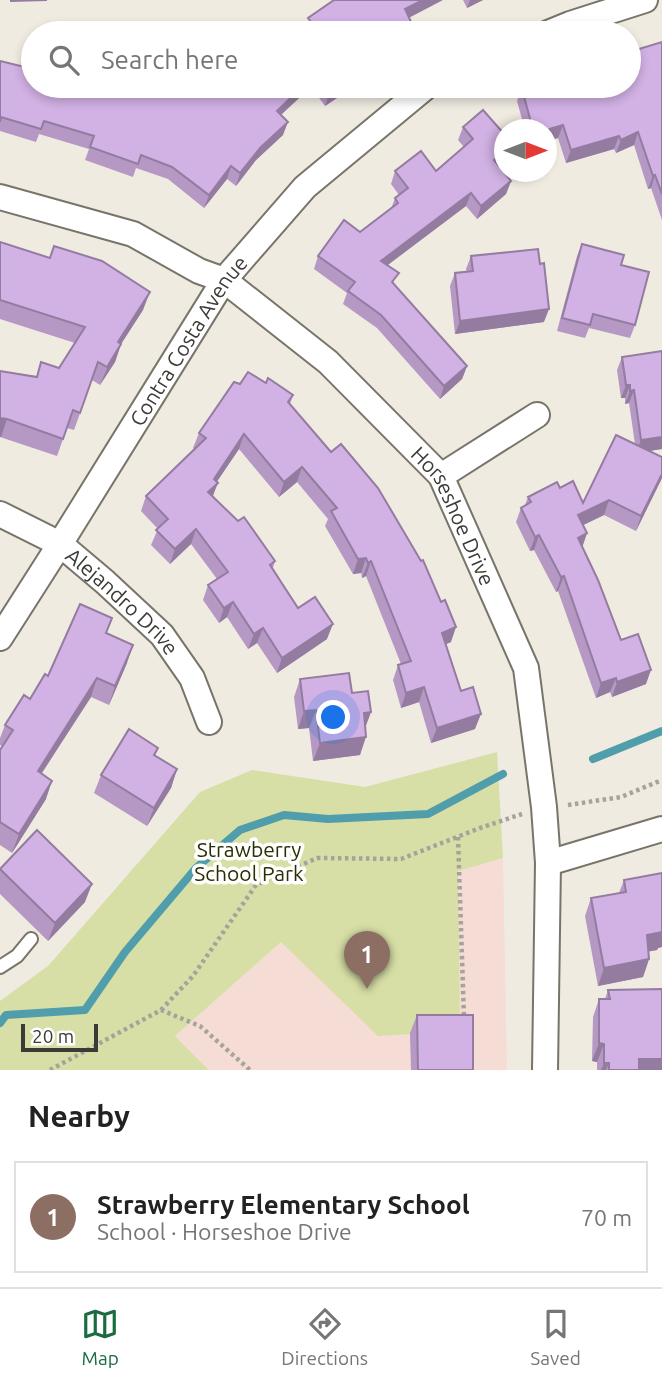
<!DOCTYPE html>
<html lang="en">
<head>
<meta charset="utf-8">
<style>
	body { margin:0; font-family:Ubuntu,sans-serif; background:#f2f2f2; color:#222 }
	.compass { position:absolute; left:494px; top:119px; width:63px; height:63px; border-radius:50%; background:#fff; box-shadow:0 4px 10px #0003; rotate:90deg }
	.scale { position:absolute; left:21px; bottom:18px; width:77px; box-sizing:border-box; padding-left:7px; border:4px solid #3b3a36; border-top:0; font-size:19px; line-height:24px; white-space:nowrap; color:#3b3a36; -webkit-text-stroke:5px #fff; paint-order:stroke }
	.you { position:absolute; left:334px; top:718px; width:24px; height:24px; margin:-18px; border:5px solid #fff; border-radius:50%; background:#1a73e8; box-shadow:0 0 0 10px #1a73e833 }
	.badge { display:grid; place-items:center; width:46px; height:46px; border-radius:50%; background:#196c3d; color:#fff; font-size:23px; font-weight:700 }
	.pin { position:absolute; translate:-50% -58px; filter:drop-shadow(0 2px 4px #0008) }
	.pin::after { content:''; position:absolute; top:37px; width:24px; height:21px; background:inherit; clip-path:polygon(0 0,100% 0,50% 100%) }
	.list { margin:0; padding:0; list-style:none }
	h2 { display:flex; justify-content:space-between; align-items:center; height:91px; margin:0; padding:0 28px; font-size:30px }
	h2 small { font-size:23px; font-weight:400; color:#767676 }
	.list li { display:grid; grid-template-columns:46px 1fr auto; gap:21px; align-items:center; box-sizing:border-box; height:112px; margin:0 14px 14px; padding:0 14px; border:2px solid #e0e0e0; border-radius:0px }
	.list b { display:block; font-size:26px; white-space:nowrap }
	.list p { margin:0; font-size:23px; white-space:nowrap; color:#767676 }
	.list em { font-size:23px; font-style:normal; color:#767676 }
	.icon { flex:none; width:38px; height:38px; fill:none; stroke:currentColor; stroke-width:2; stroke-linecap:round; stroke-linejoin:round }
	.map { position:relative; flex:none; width:662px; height:1070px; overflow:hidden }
	.search { position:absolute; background:#fff; box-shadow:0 4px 10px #0003; left:21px; right:21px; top:21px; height:77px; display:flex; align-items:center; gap:18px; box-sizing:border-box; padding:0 24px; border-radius:38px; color:#767676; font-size:26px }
	.sheet { height:217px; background:#fff }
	nav { display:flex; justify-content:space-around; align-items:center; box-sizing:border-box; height:98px; border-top:2px solid #e0e0e0; background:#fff; font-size:19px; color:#767676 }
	nav a { display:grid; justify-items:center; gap:4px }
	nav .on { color:#196c3d }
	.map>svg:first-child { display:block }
	.education { fill:#f5dcd4 }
	.green { fill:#d7dfa6 }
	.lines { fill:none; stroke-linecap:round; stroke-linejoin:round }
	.stream { stroke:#509eac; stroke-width:8 }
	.service-casing { stroke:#78746a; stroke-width:16 }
	.minor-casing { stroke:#78746a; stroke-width:28 }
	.path { stroke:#a7a39c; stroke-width:4.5; stroke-dasharray:3.5 3.5; stroke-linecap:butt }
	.service { stroke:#fff; stroke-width:12 }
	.minor { stroke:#fff; stroke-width:24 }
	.wall { fill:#b598c4 }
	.shaded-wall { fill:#937ca0 }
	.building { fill:#d2b1e4; stroke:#937ca0; stroke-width:2 }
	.labels { text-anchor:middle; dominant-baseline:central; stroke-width:7; stroke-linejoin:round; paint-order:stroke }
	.street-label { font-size:21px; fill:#3b3a36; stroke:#fff }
	.park-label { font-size:21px; fill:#2a2e00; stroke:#fff }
</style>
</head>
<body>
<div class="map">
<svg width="662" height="1070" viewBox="0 0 662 1070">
	<rect width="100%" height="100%" fill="#f0ebe1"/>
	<!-- education -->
	<path class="education" d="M503,858L507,1070H209L175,1036L320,908Z"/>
	<!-- green -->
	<path class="green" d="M497,752L503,858L458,871L460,1031L378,1036L281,942L175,1036L209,1070H0V1001L48,966L200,792L252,770L365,787Z"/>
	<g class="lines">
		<!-- stream -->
		<g class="stream">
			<path d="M593,759L662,731"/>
			<path d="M0,1023L6,1015L85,1010L125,952L196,868L240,830L284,815L328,819L428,814L503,774"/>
		</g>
		<!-- service casing -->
		<g class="service-casing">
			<path id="service" d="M0,967L17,956L31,939"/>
		</g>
		<!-- minor casing -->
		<g class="minor-casing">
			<g id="minor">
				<path d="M548,33L570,24L645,0"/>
				<path id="s1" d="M0,197L133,234L199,271L224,280L328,362L441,476L526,668L544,807L548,863L545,1070"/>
				<path d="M441,476L537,415"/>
				<path id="s2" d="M0,514L60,544L105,582L162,635L192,678L209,722"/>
				<path id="s3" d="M0,638L60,544L224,280L305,187L427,86"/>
				<path d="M548,863L662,829"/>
			</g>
		</g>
		<!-- path -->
		<g class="path">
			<path d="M568,805L621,797L662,780"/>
			<path d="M458,837L464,1018"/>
			<path d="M161,1010L193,976L256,885L317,858L401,859L480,828L522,814"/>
			<path d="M50,1070L161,1010L200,1026L250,1070"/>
		</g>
		<!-- service -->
		<use href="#service" class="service"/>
		<!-- minor -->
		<use href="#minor" class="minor"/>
	</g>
	<!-- wall -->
	<g class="wall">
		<path d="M463,0H483L467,8Z"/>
		<path d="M662,42V220L651,188L648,189L634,145L616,153L614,149L566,163L558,138L547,141V130H525L517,101L522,89L559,90L629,86Z"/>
		<path d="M0,61L151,97L208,94L217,86H349L346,92L325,106L311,87L281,115L283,135L256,160L236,186L227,179L204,208L168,179L136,168L133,177L85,160L89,149L39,134L36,142L0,131Z"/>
		<path d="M463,127L505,135V159L498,165L511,181L506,194L477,219L466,206L387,265L395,285L467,366L462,379L440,399L377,328L343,304L347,293L314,269L318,256L360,232L391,209L395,198L399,195L391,184L395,171H436L464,147L458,140Z"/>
		<path d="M0,242L50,258L54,246L143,310L121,344L115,362L100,385L92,380L74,430L67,428L57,456L0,437V371L36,376L59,368L75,343L0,319Z"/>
		<path d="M582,244L621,265L635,325L630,338L589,328L585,338L557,331L577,256Z"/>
		<path d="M471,256L540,264L544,322L455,334L450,286L455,273L467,272L466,269Z"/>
		<path d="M622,357L662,449L649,451L662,457V478L636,531L604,515L583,525L587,533L582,547L621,640L646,684L612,697L610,692L596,698L558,591L556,592L534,550L530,551L516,522L521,508L525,505L528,497L560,488L583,503L635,444L629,403L625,404V398H621L617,370Z"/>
		<path d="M266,383L293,395L290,404L451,642L446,644L461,691L475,729L431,743L419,702L401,708L393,680L398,665L401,664L366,576L362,578L361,573L353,574L325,526L328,519L297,482L279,497L239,449L217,481L213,496L275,561L273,568L298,608L327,639L277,673L257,643L248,649L227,617L219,623L203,600L208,585L217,579L191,544L170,564L151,545L158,529L141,511L146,496L194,449L193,448L199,433L240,384Z"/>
		<path d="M107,633L127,663L109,705L91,697L41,773L46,799L12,853L0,845V750L2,746L0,745V738L5,725L30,699L48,676Z"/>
		<path d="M300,679L352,693L371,712L365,727L360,755L313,761L309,728L298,729L294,697Z"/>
		<path d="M158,748L155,755L177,769L171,788L147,826L94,793L101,775Z"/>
		<path d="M0,868L85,902L48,941L0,894Z"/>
		<path d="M662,873V947L658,948L657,950L649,951V959L643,977L598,986L585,916L591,898L619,893L624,880Z"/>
		<path d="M608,990L662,1070H597V1062L592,1061L593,1017L599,999H605Z"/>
		<path d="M417,1015L473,1070H411L410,1033Z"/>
	</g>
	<!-- shaded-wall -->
	<g class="shaded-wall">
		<path d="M10,0H47V1L10,2Z"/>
		<path d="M423,0H443L401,22L405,9Z"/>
		<path d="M470,0H483L467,8Z"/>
		<path d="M413,26L411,33H399Z"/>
		<path d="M303,86H312L272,123L277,111Z"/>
		<path d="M341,86H349L346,92L325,106L329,94Z"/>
		<path d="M288,122L283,135L256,160L236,186L240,173L260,148Z"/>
		<path d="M563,125L558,138L547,141L546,130Z"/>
		<path d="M638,132L634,145L616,153L621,140Z"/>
		<path d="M619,136L614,149L566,163L571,150Z"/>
		<path d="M505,150V159L489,173L494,160Z"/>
		<path d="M231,166L227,179L204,208L209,195Z"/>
		<path d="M655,175L651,188L648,189L653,176Z"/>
		<path d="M511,181L506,194L477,219L481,206Z"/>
		<path d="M471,193L466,206L376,274L381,261Z"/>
		<path d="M150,292L143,310L121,344L115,362L100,385L118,342Z"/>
		<path d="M549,309L544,322L455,334L460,321Z"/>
		<path d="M467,366L462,379L440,399L444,386Z"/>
		<path d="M626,385H630L625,398H621Z"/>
		<path d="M634,390L629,403L625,404L630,391Z"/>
		<path d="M0,418L7,419L1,437H0Z"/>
		<path d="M244,434L239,449L212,489L218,483L212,498L203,507L214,479Z"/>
		<path d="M662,437V449L636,453L641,440Z"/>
		<path d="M302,467L297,482L279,497L284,482Z"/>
		<path d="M662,474V478L636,531L641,516Z"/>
		<path d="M609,500L604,515L573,530L578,515Z"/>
		<path d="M196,529L191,544L170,564L175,549Z"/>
		<path d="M587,533L582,548L578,538Z"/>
		<path d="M539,535L534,550L530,551L535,537Z"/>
		<path d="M366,558L361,573L353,574L358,559Z"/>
		<path d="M371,561L366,576L362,578L368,563Z"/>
		<path d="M564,576L558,591L556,592L561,577Z"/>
		<path d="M233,602L227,617L219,623L224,608Z"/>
		<path d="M333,624L327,639L277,673L282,658Z"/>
		<path d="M456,627L451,642L437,648L442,633Z"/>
		<path d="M263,628L257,643L248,649L254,634Z"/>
		<path d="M133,645L127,663L109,705L115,686Z"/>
		<path d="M651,670L646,684L612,697L617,682Z"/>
		<path d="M97,678L91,697L31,790L38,771Z"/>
		<path d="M616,678L610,692L596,698L601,683Z"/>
		<path d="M424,687L419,702L401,708L406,693Z"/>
		<path d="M316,710L309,728L298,729L304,711Z"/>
		<path d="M371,712L364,731V713Z"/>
		<path d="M481,714L475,729L431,743L437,728Z"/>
		<path d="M366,737L360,755L313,761L320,743Z"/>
		<path d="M177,769L171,788L147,826L154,808Z"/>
		<path d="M52,781L46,799L12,853L19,834Z"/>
		<path d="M92,884L85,902L48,941L55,923Z"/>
		<path d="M662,932V947L658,948L657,950L641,953L647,935Z"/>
		<path d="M649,959L643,977L598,986L604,968Z"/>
		<path d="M599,1043L604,1044L597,1062L592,1061Z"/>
		<path d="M639,1059H662V1070H635Z"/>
		<path d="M604,1063H609L606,1070H601Z"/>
	</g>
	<!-- building -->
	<g class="building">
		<path d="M334,0H423L405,9L413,26L399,33H294L311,22L308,18Z"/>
		<path d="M662,42V194L655,175L653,176L638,132L621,140L619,136L571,150L563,125L546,130H533L522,89L531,86H557L559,90L573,86H629V52Z"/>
		<path d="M0,61L33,69V86H120L151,97L155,86H184L208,94L217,86H303L277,111L288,122L260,148L240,173L231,166L209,195L172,167L141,155L138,164L90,147L94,136L44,121L41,129L1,117L0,122Z"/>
		<path d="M324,86H341L329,94Z"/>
		<path d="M483,110L505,135V150L494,160L511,181L481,206L471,193L381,261L399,273L392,282L467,366L444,386L381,315L348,291L355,282L318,256L344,220L360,232L398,203L395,198L408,188L395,171L421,151L436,171L473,139L463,127Z"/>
		<path d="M0,242L50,258L54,246L102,261L150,292L118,342L121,344L107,367L98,362L80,413L73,410L63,439L7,419L0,418V371L37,377L41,362L59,368L85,327L0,300Z"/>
		<path d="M582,244L624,255L621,265L649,272L635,325L593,314L590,325L562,318Z"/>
		<path d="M538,249L540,264L544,263L549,309L460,321L455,273L473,271L471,256Z"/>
		<path d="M662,351V437L641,440L634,390L630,391V385H626L622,357Z"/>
		<path d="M248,372L266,383L268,378L293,395L288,402L331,452L341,444L378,488L421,561L423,560L441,602L445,600L456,627L442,633L461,691L473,687L481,714L437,728L424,687L406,693L398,665L411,661L371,561L368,563L366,558L358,559L331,511L337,508L302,467L284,482L244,434L214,479L218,483L208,492L238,521L244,517L275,561L270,565L298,608L315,597L333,624L282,658L263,628L254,634L233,602L224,608L208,585L228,572L196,529L175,549L156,530L168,519L146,496L206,438L199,433L234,382L240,384Z"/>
		<path d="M616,435L662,457V474L641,516L609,500L578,515L587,533L578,538L598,580L621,640L638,634L651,670L617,682L616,678L601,683L564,576L561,577L539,535L535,537L521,508L531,502L528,497L557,482L560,488L573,481L583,503Z"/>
		<path d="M80,604L112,618L106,633L133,645L115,686L97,678L38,771L52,781L19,834L0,822V750L13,730L5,725L24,695L30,699L45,674L48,676Z"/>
		<path d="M349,673L352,693L368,691L371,712L364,713L366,737L320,743L316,710L304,711L300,679Z"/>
		<path d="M129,729L158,748L154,755L177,769L154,808L101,775Z"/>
		<path d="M37,830L92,884L55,923L0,869Z"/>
		<path d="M662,873V932L647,935L649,959L604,968L591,898L626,892L624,880Z"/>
		<path d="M662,989V1059H639V1070H609V1063H604V1044L599,1043V999H610L608,990Z"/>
		<path d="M417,1015H473V1070H418Z"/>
	</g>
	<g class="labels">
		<!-- street labels -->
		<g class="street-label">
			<text stroke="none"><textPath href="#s3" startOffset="352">Contra Costa Avenue</textPath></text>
			<text stroke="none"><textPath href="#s1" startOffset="574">Horseshoe Drive</textPath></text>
			<text stroke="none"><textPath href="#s2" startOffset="152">Alejandro Drive</textPath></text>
		</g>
		<!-- park labels -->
		<g class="park-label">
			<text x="249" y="849">Strawberry<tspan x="249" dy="24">School Park</tspan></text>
		</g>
	</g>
</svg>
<svg class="compass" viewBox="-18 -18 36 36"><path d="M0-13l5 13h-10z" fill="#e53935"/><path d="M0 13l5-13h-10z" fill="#767676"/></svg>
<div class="scale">20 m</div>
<div class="you"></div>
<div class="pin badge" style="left:367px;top:989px;background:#8d6e63">1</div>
<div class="search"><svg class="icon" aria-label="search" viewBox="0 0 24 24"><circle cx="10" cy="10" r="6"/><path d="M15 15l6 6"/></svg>Search here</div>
</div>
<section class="sheet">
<h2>Nearby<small></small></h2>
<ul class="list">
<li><span class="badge" style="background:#8d6e63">1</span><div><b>Strawberry Elementary School</b><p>School · Horseshoe Drive</p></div><em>70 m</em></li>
</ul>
</section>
<nav>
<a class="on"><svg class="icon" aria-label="map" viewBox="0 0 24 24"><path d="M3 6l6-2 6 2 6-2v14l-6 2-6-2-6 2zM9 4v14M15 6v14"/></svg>Map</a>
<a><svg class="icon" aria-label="directions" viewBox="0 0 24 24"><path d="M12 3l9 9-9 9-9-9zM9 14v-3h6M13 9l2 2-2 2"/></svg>Directions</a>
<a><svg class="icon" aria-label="saved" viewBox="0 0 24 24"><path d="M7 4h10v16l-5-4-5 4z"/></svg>Saved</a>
</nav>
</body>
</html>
